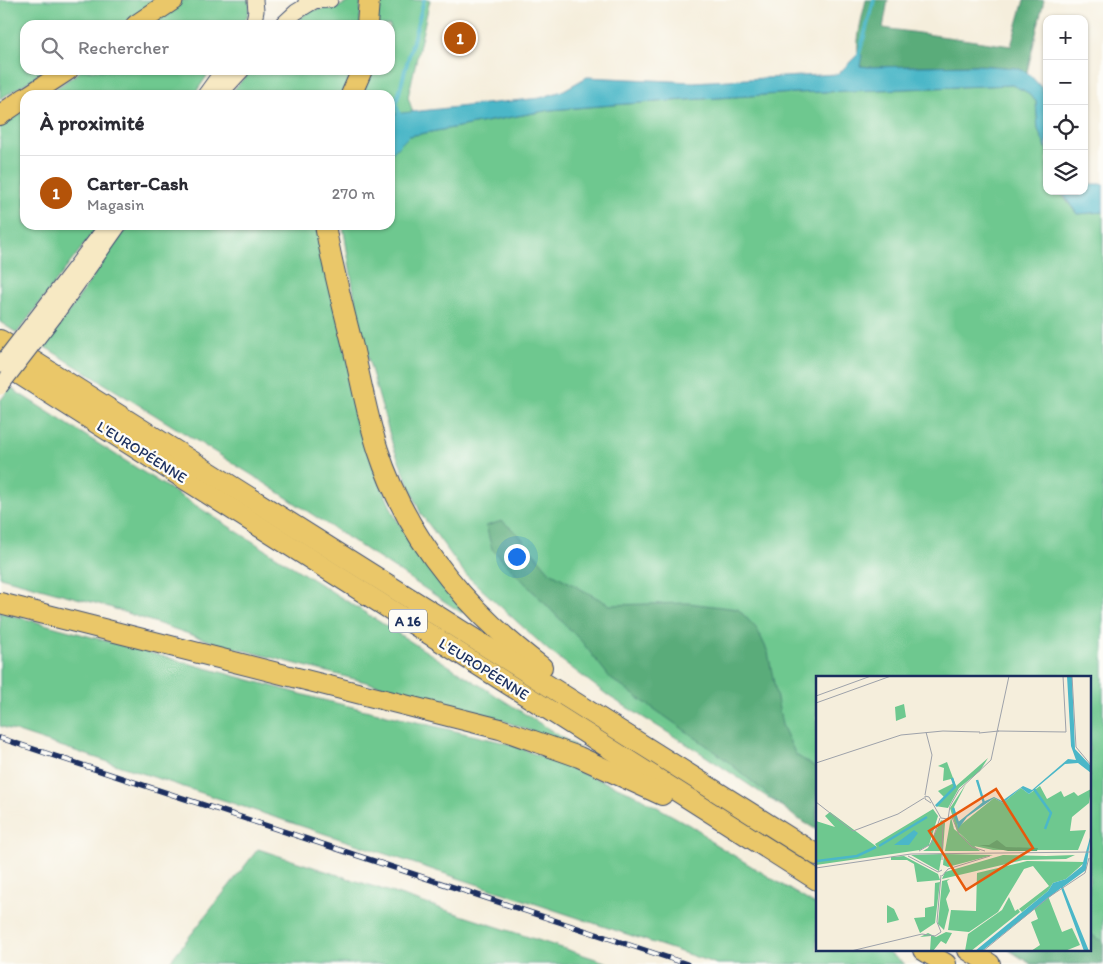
<!DOCTYPE html>
<html lang="fr">
<head>
<meta charset="utf-8">
<style>
	body { margin:0; font-family:Itim,sans-serif; background:#f7f7f7; color:#2b2b33 }
	.controls { position:absolute; right:15px; top:15px; display:grid; overflow:hidden; border-radius:10px; box-shadow:0 1px 4px #0004 }
	.controls button { width:45px; height:45px; display:grid; place-items:center; padding:0; border:0; border-bottom:1px solid #e1e1e2; background:#fff; color:#2b2b33; font:25px sans-serif }
	.you { position:absolute; left:516px; top:556px; width:18px; height:18px; margin:-12px; border:4px solid #fff; border-radius:50%; background:#1a73e8; box-shadow:0 0 0 8px #1a73e833 }
	.badge { display:grid; place-items:center; width:32px; height:32px; border-radius:50%; background:#b45309; color:#fff; font-size:16px; font-weight:700 }
	.pin { position:absolute; translate:-50% -50%; border:2px solid #fff; box-shadow:0 1px 5px #0006 }
	.list { margin:0; padding:0; list-style:none }
	h2 { display:flex; justify-content:space-between; align-items:center; height:65px; margin:0; padding:0 20px; font-size:21px }
	h2 small { font-size:16px; font-weight:400; color:#7c7c81 }
	.list li { display:grid; grid-template-columns:32px 1fr auto; gap:15px; align-items:center; box-sizing:border-box; height:75px; padding:0 20px; border-top:1px solid #e1e1e2 }
	.list b { display:block; font-size:19px; white-space:nowrap }
	.list p { margin:0; font-size:16px; white-space:nowrap; color:#7c7c81 }
	.list em { font-size:16px; font-style:normal; color:#7c7c81 }
	.icon { flex:none; width:28px; height:28px; fill:none; stroke:currentColor; stroke-width:2; stroke-linecap:round; stroke-linejoin:round }
	.map { position:relative; flex:none; width:1103px; height:964px; overflow:hidden }
	.search { position:absolute; background:#fff; box-shadow:0 1px 4px #0004; left:20px; top:20px; width:375px; height:55px; display:flex; align-items:center; gap:12px; box-sizing:border-box; padding:0 18px; border-radius:15px; color:#7c7c81; font-size:19px }
	.panel { position:absolute; background:#fff; box-shadow:0 1px 4px #0004; left:20px; top:90px; width:375px; height:140px; border-radius:15px }
	.map>svg:first-child { display:block }
	.green { fill:#6ec88f; stroke:#447c76 }
	.forest { fill:#5aac7a; stroke:#3a6e6c }
	.water { fill:#4bb7c8; stroke:#337393 }
	.lines { fill:none; stroke-linecap:round; stroke-linejoin:round }
	.stream { stroke:#4bb7c8; stroke-width:4 }
	.secondary-casing { stroke:#3c4c71; stroke-width:17 }
	.highway-casing { stroke:#3c4c71; stroke-width:22 }
	.secondary { stroke:#f7e9c3; stroke-width:15 }
	.highway { stroke:#eac769; stroke-width:20 }
	.rail-casing { stroke:#1b2f5e; stroke-width:5.5 }
	.rail { stroke:#fdfcf7; stroke-width:4; stroke-dasharray:11; stroke-linecap:butt }
	.secondary-bridge-casing { stroke:#3c4c71; stroke-width:17; stroke-linecap:butt }
	.secondary-bridge { stroke:#f7e9c3; stroke-width:15 }
	.labels { text-anchor:middle; dominant-baseline:central; stroke-width:4.5; stroke-linejoin:round; paint-order:stroke }
	.shield { fill:#fdfcf7; stroke:#5f6c8c; stroke-width:1 }
	.shield-label { font-size:14px; font-weight:bold; fill:#1b2f5e }
	.street-label { font-size:15px; fill:#1b2f5e; stroke:#fdfcf7 }
	.inset-river { fill:none; stroke:#4bb7c8; stroke-width:2.5 }
	.inset-road { fill:none; stroke:#9ea2aa; stroke-width:1 }
	.view { fill:#e8590c; fill-opacity:0.15; stroke:#e8590c; stroke-width:2.5 }
	.inset-edge { fill:none; stroke:#1b2f5e; stroke-width:2.5 }
</style>
</head>
<body>
<div class="map">
<svg width="1103" height="964" viewBox="0 0 1103 964">
	<rect width="100%" height="100%" fill="#fdfcf7"/>
	<filter id="ink" filterUnits="userSpaceOnUse"><feTurbulence type="fractalNoise" baseFrequency=".02" numOctaves="2"/><feDisplacementMap in="SourceGraphic" scale="10" xChannelSelector="R" yChannelSelector="G"/><feConvolveMatrix kernelMatrix="1 2 1 2 8 2 1 2 1" color-interpolation-filters="sRGB"/></filter>
	<filter id="wash" filterUnits="userSpaceOnUse"><feTurbulence type="fractalNoise" baseFrequency=".0096" numOctaves="4" result="noise"/><feDisplacementMap in="SourceGraphic" scale="20" xChannelSelector="R" yChannelSelector="G"/><feGaussianBlur stdDeviation="1.12" result="paint"/><feColorMatrix in="noise" values="0 0 0 0 0 0 0 0 0 0 0 0 0 0 0 0 0 1.4 0 .05"/><feComposite in="paint" operator="in"/></filter>
	<g filter="url(#wash)">
		<rect width="100%" height="100%" fill="#f5eedc"/>
		<!-- green -->
		<g class="green">
			<path d="M0,0H160L120,25H25V70H47L0,99Z"/>
			<path d="M183,0H250C250,9 248,17 242,25H147Z"/>
			<path d="M353,0H361L360,25H290L311,10L336,8Z"/>
			<path d="M377,0H430L408,97L413,113L393,114L390,119V95H361L371,70H390V25H376Z"/>
			<path d="M82,70H211L194,95H46Z"/>
			<path d="M251,70H353L342,95H229Z"/>
			<path d="M1012,85L1025,91L1036,101L1038,129L1047,150V191H1061L1062,195L1077,214L1103,212V964H1031L1009,950H1089V678H817V830L698,751L610,697L548,650L466,575L421,514L393,446L360,330L343,225H390V155L409,136L550,110L625,104L794,93Z"/>
			<path d="M25,110V225H99L17,333L0,322V127Z"/>
			<path d="M128,225H318L362,423L376,473L395,517L437,579L465,606L462,613L260,480L45,347Z"/>
			<path d="M11,387L15,391L582,750L477,711L216,643L106,606L0,577V401Z"/>
			<path d="M0,612L323,700L510,744L632,793L700,831L710,841L817,906V950H884L905,964H717L0,726Z"/>
			<path d="M258,849L602,961L610,964H168Z"/>
		</g>
		<!-- forest -->
		<g class="forest">
			<path d="M866,0H888L883,28L1011,46L1024,0H1044L1027,72L1016,68L976,65L868,67L860,66C854,44 861,22 866,0Z"/>
			<path d="M502,521L518,534L550,572L610,605L688,603L738,609L757,629L768,652L782,725L796,755L817,768V830L795,817L716,752L611,679L582,642L492,549L486,526Z"/>
			<path d="M1089,933L1103,942V964H1031L1009,950H1089Z"/>
		</g>
		<!-- water -->
		<g class="water">
			<path d="M857,55H862L860,66L868,67L976,65L1016,68L1027,72L1042,88L1047,100V150L1038,129L1036,101L1025,91L1012,85L794,93L625,104L550,110L409,136L390,155V119L393,114L540,98L562,91L587,77L693,82L838,74Z"/>
			<path d="M1084,182L1086,184H1103V212L1077,214L1061,191H1084Z"/>
		</g>
		<g class="lines">
			<!-- stream -->
			<g class="stream">
				<path d="M858,58L874,0"/>
				<path d="M400,118L396,104L424,0"/>
			</g>
		</g>
	</g>
	<g filter="url(#ink)">
		<g class="lines">
			<!-- secondary casing -->
			<g class="secondary-casing">
				<g id="secondary">
					<path d="M306,1L330,0"/>
					<path d="M253,25L256,11L255,0"/>
					<path d="M282,25L296,12L314,1"/>
					<path d="M205,95L223,70"/>
					<path d="M219,95L242,70"/>
					<path d="M44,308L105,228"/>
					<path d="M54,317L119,225"/>
				</g>
			</g>
			<!-- highway casing -->
			<g class="highway-casing">
				<g id="highway">
					<path d="M136,25L173,0"/>
					<path d="M367,25L369,0"/>
					<path d="M30,95L68,70"/>
					<path d="M351,95L362,70"/>
					<path d="M0,115L25,98"/>
					<path d="M325,225C332,266 343,307 353,347C361,381 367,416 378,450C407,539 468,611 542,667"/>
					<path d="M0,340L817,855"/>
					<path d="M0,362L817,880"/>
					<path d="M0,603L500,729L579,757L662,795"/>
					<path d="M923,950L946,964"/>
					<path d="M968,950L990,964"/>
				</g>
			</g>
			<!-- secondary -->
			<use href="#secondary" class="secondary"/>
			<!-- highway -->
			<use href="#highway" class="highway"/>
			<!-- rail casing -->
			<g class="rail-casing">
				<path id="rail" d="M0,738L687,964"/>
			</g>
			<!-- rail -->
			<use href="#rail" class="rail"/>
			<!-- secondary-bridge casing -->
			<g class="secondary-bridge-casing">
				<g id="secondary-bridge">
					<path d="M0,365L44,308"/>
					<path d="M0,387L54,317"/>
				</g>
			</g>
			<!-- secondary-bridge -->
			<use href="#secondary-bridge" class="secondary-bridge"/>
		</g>
	</g>
	<g class="labels">
		<!-- shield labels -->
		<rect class="shield" x="389" y="609.5" width="38" height="23" rx="4"/>
		<g class="shield-label">
			<text x="408" y="621">A 16</text>
		</g>
		<!-- street labels -->
		<g class="street-label">
			<text transform="translate(142 452) rotate(32)">L'EUROPÉENNE</text>
			<text transform="translate(484 669) rotate(32)">L'EUROPÉENNE</text>
		</g>
	</g>
	<!-- overview -->
	<g transform="translate(816 676)">
		<rect width="275" height="275" fill="#f5eedc"/>
		<path d="M88,28L90,41L80,45L79,31ZM172,82L164,95L143,112L132,132L119,130L128,121L122,115L138,107L135,103L127,105L128,92L122,90L131,86L140,110ZM150,108L138,131L142,151L178,122L187,127L205,112L213,118L224,110L231,123L245,115L248,121L258,116L262,120L275,113L273,127L256,141L254,155L270,154L262,174H177L158,170L141,155L134,132ZM117,133L122,140L113,169L104,174L0,189V145L19,151L9,140L14,136L61,171L59,168ZM135,141L138,153L164,175H129ZM125,144L129,147L127,175H107L112,172ZM126,178L123,195L95,179ZM128,178L177,179L132,191L127,189ZM187,179L230,180L259,179L250,183L207,184L126,203L129,196ZM88,180L122,198L124,204L101,206L98,188L91,184H75V181ZM211,185L269,186L250,203L237,207L232,215L206,236L203,233L233,210L217,190L208,193L182,236L153,256L132,254L135,234L160,235L161,197ZM134,203L131,205L134,215L130,223L133,234L128,254L122,248L126,205ZM124,206L119,247L104,257L98,242L109,241V232L118,230L119,207ZM232,220L246,256L256,252L264,269L249,275H215L224,269L215,246L222,243L218,232ZM193,221L199,235L202,233L204,236L155,275H149L152,258L186,234ZM71,229L78,233L83,244L71,247ZM130,256L136,257L130,268L125,265L117,275H114L115,260L104,261L112,257L120,261Z" fill="#6ec88f"/>
		<path d="M181,164L190,171L222,172L221,175H192L163,169H173Z" fill="#5aac7a"/>
		<path d="M251,0H256L259,73L275,90V97L262,87L249,88L213,118L205,112L187,127L178,122L151,141L142,153L141,147L167,126L178,121L186,125L207,110L216,114L252,83L260,84L255,70ZM98,154L102,157L93,169H78ZM275,158L270,194L247,211L273,275H268L245,212L166,275H159L232,215L237,207L250,203L266,190Z" fill="#4bb7c8"/>
		<path class="inset-river" d="M161,104L168,127M218,113L235,137L229,153M120,130L139,111L136,102M137,132L142,147M63,170L111,141M1,185L41,180L60,171"/>
		<path class="inset-road" d="M256,0L260,71L275,89M0,20L55,0M0,27L75,0M182,55L250,56L247,0M163,57L183,55M0,87L85,59L127,55L164,56M109,119L116,79L110,56M0,126L37,155L82,138L108,122M115,127L109,123V120L113,121L125,142L132,143L134,130L143,114L175,84L193,0M135,139L143,158L156,171L169,175M103,175L115,168L124,142M92,180L122,196L126,194M126,184L127,144M0,192L95,178L275,176M126,200L132,193L174,180M106,258L119,260L125,256L121,246L125,199M35,275L106,258M167,275L233,221L269,197L273,182"/>
		<path class="view" d="M180,113L217,172L150,214L113,155Z"/>
		<rect width="275" height="275" class="inset-edge"/>
	</g>
</svg>
<div class="controls">
<button>+</button>
<button>−</button>
<button><svg class="icon" aria-label="locate" viewBox="0 0 24 24"><circle cx="12" cy="12" r="6"/><path d="M12 2v4M12 18v4M2 12h4M18 12h4"/></svg></button>
<button><svg class="icon" aria-label="layers" viewBox="0 0 24 24"><path d="M12 4l9 5-9 5-9-5zM3 14l9 5 9-5"/></svg></button>
</div>
<div class="you"></div>
<div class="pin badge" style="left:460px;top:38px">1</div>
<div class="search"><svg class="icon" aria-label="search" viewBox="0 0 24 24"><circle cx="10" cy="10" r="6"/><path d="M15 15l6 6"/></svg>Rechercher</div>
<section class="panel">
<h2>À proximité<small></small></h2>
<ul class="list">
<li><span class="badge">1</span><div><b>Carter-Cash</b><p>Magasin</p></div><em>270 m</em></li>
</ul>
</section>
</div>
</body>
</html>
